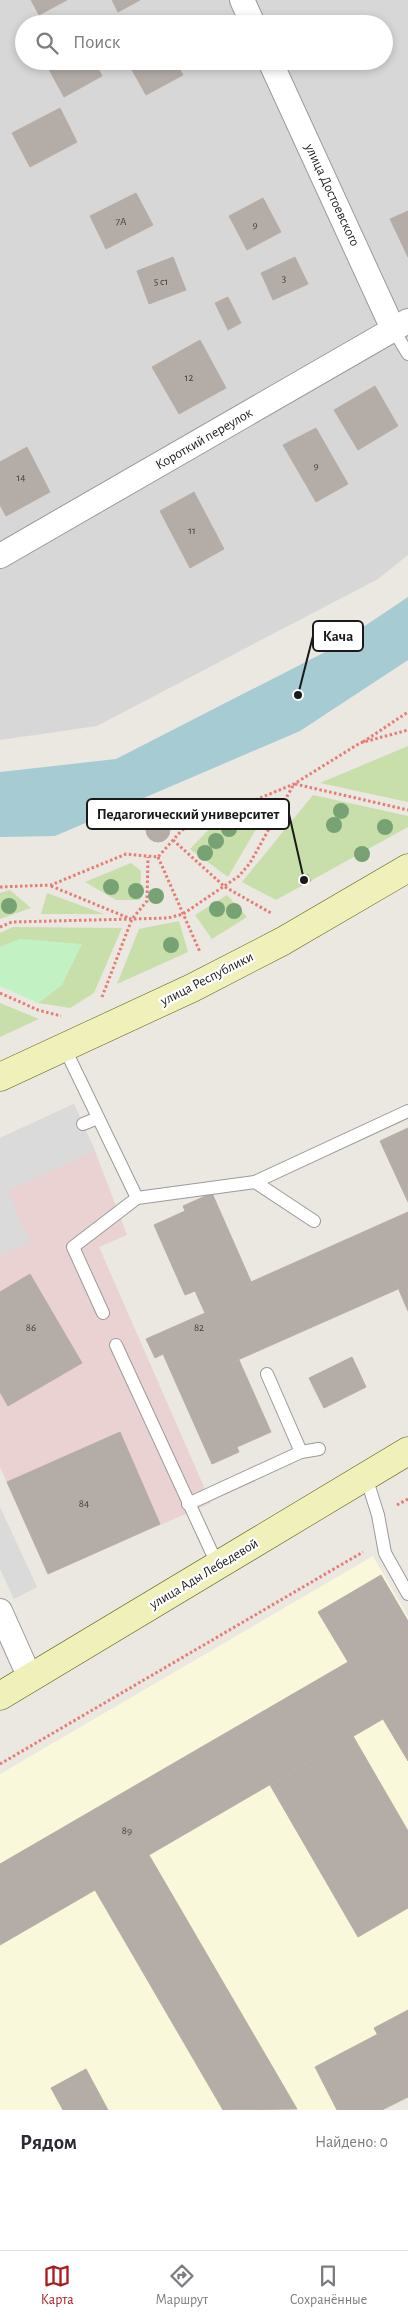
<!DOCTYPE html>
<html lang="ru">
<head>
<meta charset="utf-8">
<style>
	body { margin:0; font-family:"Alegreya Sans",sans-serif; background:#f2f2f3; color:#2b2b33 }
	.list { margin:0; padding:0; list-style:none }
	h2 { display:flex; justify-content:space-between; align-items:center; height:65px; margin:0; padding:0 20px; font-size:21px }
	h2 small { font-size:16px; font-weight:400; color:#7c7c81 }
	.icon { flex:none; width:28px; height:28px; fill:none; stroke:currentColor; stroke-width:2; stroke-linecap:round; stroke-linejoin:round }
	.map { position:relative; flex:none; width:408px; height:2110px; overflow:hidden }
	.search { position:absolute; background:#fff; box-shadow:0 2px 8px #0003; left:15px; right:15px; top:15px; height:55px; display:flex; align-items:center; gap:12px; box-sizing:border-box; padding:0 18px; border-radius:28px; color:#7c7c81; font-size:19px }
	.sheet { height:140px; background:#fff }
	nav { display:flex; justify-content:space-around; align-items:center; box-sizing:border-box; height:70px; border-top:1px solid #e1e1e2; background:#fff; font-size:14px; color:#7c7c81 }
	nav a { display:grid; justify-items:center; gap:2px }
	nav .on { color:#ac191f }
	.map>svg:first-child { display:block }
	.residential { fill:#d8d7d8; fill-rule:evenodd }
	.commercial { fill:#ead2d2 }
	.education { fill:#faf8db }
	.grass { fill:#c8dfac }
	.park { fill:#c2f1c4 }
	.parking { fill:#dadada }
	.water { fill:#a6cbd3 }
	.building { fill:#b3aca7; stroke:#baaea6 }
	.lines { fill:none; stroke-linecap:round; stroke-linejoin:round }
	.lane-casing { stroke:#9b9b9b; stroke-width:14 }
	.street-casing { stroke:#9b9b9b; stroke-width:26 }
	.secondary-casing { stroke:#5c6112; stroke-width:29 }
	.path { stroke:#e77c76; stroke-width:3; stroke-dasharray:2.5 2.5; stroke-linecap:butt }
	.lane { stroke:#fff; stroke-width:12 }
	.street { stroke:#fff; stroke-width:24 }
	.secondary { stroke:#f0f0ba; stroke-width:28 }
	.tree { fill:#77a274 }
	.labels { text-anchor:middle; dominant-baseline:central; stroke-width:4.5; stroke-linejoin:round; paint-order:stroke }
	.number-label { font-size:11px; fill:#403e3d }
	.street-label { font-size:14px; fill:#1a1a1a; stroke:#fff }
	.leader { fill:none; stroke:#1a1a1a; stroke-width:2 }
	.callout-dot { fill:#1a1a1a; stroke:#fff; stroke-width:2 }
	.callout { fill:#fff; stroke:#1a1a1a; stroke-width:2 }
	.callout-label { font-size:15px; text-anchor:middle; font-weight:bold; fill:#1a1a1a }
</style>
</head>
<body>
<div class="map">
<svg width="408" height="2110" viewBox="0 0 408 2110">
	<rect width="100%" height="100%" fill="#ebe7e1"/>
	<!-- residential -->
	<path class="residential" d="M0,0H408V555L378,579L97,726L0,740ZM24,24H384V61H24Z"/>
	<!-- commercial -->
	<path class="commercial" d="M74,1104L95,1151L127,1235L99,1247L211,1503L48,1574L0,1467V1138Z"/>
	<!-- education -->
	<path class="education" d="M373,1556L408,1617V2097L382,2110H0V1774Z"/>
	<!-- grass -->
	<g class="grass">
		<path d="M408,746V802L320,783Z"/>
		<path d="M313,795L408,816V827L276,900L242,882Z"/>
		<path d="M272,802L228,877L190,849L222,816Z"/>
		<path d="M131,863L141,871L140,900H116L85,882Z"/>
		<path d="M10,890L31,908L0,919V893Z"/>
		<path d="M47,893L104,914H41Z"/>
		<path d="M227,895L247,917L212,939L195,915Z"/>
		<path d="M179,921L188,952L117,984L139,929Z"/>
		<path d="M13,927L122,928L94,993L70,1008L38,1003L62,985L20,939L0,947V933Z"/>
		<path d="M0,1003L39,1019L0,1037Z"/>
	</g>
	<!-- park -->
	<path class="park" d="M20,939L82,944L62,985L38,1003L0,986V947Z"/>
	<!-- parking -->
	<g class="parking">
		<path d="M74,1104L95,1151L7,1191L30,1242L0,1255V1138Z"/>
		<path d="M0,1507L37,1587L14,1599L0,1569Z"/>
	</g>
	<!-- water -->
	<path class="water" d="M408,597V660L300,731L55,836L0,837V772L116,759L329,650Z"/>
	<!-- building -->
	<g class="building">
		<path d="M31,0H67L39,15Z"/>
		<path d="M112,0H140L118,12Z"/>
		<path d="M94,61L102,76L64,97L45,62Z"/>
		<path d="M127,61H175L183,75L146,95Z"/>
		<path d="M60,108L77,142L30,167L12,133Z"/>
		<path d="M136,193L153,225L106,249L90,216Z"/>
		<path d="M263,198L281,232L247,250L229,216Z"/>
		<path d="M408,211V257L390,219Z"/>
		<path d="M173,257L186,290L149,304L137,271Z"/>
		<path d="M295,257L308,284L273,300L261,273Z"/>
		<path d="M228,297L241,323L228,330L215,303Z"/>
		<path d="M200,340L226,388L179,414L152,367Z"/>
		<path d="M375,386L398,426L358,450L334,410Z"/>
		<path d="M316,428L348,484L316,502L283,445Z"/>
		<path d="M27,447L50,492L6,516L0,505V462Z"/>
		<path d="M194,492L224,549L190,568L160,511Z"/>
		<circle cx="158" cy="830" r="12"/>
		<path d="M308,874L311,881L301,886L298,879Z"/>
		<path d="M408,1128V1202L380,1141Z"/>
		<path d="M212,1193L260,1302L220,1320L226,1333L219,1336L231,1363L239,1360L271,1432L237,1447L239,1452L212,1464L163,1354L155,1358L146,1339L205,1313L195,1291L185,1295L154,1225L185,1211L183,1206Z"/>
		<path d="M408,1212V1238L373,1254L381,1273L390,1269L398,1289L231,1363L219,1336L226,1333L220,1320L260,1302L251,1282Z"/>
		<path d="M408,1238V1311L390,1269L381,1273L373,1254Z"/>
		<path d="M30,1274L82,1363L8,1406L0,1392V1292Z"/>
		<path d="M352,1357L366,1387L324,1408L309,1378Z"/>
		<path d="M120,1432L160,1524L48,1574L7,1482Z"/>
		<path d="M381,1575L408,1621V1761L383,1719L149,1855L297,2109L223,2110L95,1890L0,1945V1864L348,1662L318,1612Z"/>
		<path d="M353,1736L408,1831V1908L358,1937L270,1785Z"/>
		<path d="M408,2010V2091L374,2028Z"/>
		<path d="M378,2034L408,2091V2097L382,2110H337L315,2067Z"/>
		<path d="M86,2069L108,2110H63L51,2088Z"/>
	</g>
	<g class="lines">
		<!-- lane casing -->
		<g class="lane-casing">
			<g id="lane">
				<path d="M393,329L408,354"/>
				<path d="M65,1049L137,1198L255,1182L408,1111"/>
				<path d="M83,1124L98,1118"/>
				<path d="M255,1182L314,1221"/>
				<path d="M103,1313L73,1247L137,1198"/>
				<path d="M116,1345L218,1566"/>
				<path d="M301,1452L319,1449"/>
				<path d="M366,1477L378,1515L385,1553L408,1594"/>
				<path d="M188,1504L301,1452L267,1374"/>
			</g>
		</g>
		<!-- street casing -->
		<g class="street-casing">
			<g id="street">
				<path d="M242,0L253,24"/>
				<path d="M270,61L393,329"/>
				<path d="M0,556L408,321"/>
				<path d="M0,1611L30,1678"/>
			</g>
		</g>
		<!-- secondary casing -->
		<g class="secondary-casing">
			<g id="secondary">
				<path d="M0,1077L192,988L283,941L408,868"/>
				<path d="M0,1696L408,1451"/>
			</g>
		</g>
		<!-- path -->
		<g class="path">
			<path d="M363,742L408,712"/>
			<path d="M295,784L408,810"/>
			<path d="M173,840L225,887L271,913"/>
			<path d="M158,857L200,952"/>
			<path d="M51,886L131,919"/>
			<path d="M0,887L51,885L126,854L158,857L182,830L294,784L360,743L408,730"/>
			<path d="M0,927L12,922L132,919L168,918L183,914L239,876L250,863L294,784"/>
			<path d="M0,993L38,1010L61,1016"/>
			<path d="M102,997L132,919L147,901L148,857"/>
			<path d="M397,1505L408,1499"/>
			<path d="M0,1764L363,1552"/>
		</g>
		<!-- lane -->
		<use href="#lane" class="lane"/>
		<!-- street -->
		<use href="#street" class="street"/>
		<!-- secondary -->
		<use href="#secondary" class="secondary"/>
	</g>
	<!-- trees -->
	<g class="tree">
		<circle cx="259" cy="806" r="8"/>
		<circle cx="341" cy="811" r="8"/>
		<circle cx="334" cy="825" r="8"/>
		<circle cx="385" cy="827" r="8"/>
		<circle cx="229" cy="829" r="8"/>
		<circle cx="216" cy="841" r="8"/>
		<circle cx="205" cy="853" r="8"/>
		<circle cx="362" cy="854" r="8"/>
		<circle cx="111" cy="887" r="8"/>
		<circle cx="136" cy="891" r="8"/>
		<circle cx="156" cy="896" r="8"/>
		<circle cx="9" cy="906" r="8"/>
		<circle cx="217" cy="909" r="8"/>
		<circle cx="234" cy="911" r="8"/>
		<circle cx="171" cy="945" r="8"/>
	</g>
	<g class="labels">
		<!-- number labels -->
		<g class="number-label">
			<text x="121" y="221">7А</text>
			<text x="255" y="224">9</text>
			<text x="284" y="278">3</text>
			<text x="161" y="281">5 с1</text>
			<text x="189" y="377">12</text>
			<text x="316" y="465">9</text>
			<text x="21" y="477">14</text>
			<text x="192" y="530">11</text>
			<text x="31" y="1327">86</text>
			<text x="199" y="1327">82</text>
			<text x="84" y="1503">84</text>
			<text x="127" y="1830">89</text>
		</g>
		<!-- street labels -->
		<g class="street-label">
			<text transform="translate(332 195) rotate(65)">улица Достоевского</text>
			<text transform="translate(204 439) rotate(-30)">Короткий переулок</text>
			<text transform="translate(207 979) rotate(-27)">улица Республики</text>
			<text transform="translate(204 1574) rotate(-31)">улица Ады Лебедевой</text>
		</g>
	</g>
	<!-- callouts -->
	<path class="leader" d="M298 695L313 636M304 880L289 814"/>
	<g class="callout-dot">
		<circle cx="298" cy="695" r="5"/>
		<circle cx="304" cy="880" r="5"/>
	</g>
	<g class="callout">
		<rect x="313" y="621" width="50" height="30" rx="5"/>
		<rect x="87" y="799" width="202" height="30" rx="5"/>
	</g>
	<g class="callout-label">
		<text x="338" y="641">Кача</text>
		<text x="188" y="819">Педагогический университет</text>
	</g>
</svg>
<div class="search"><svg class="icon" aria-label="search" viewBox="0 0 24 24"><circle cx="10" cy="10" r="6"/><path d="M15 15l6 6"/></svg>Поиск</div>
</div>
<section class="sheet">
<h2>Рядом<small>Найдено: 0</small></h2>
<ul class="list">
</ul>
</section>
<nav>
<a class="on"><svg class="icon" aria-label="map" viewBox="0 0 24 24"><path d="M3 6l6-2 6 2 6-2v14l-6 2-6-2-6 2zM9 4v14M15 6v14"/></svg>Карта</a>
<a><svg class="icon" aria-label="directions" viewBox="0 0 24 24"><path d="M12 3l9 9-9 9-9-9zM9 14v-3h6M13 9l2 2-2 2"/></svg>Маршрут</a>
<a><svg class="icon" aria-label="saved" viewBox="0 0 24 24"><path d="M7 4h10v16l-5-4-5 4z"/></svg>Сохранённые</a>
</nav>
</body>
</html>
